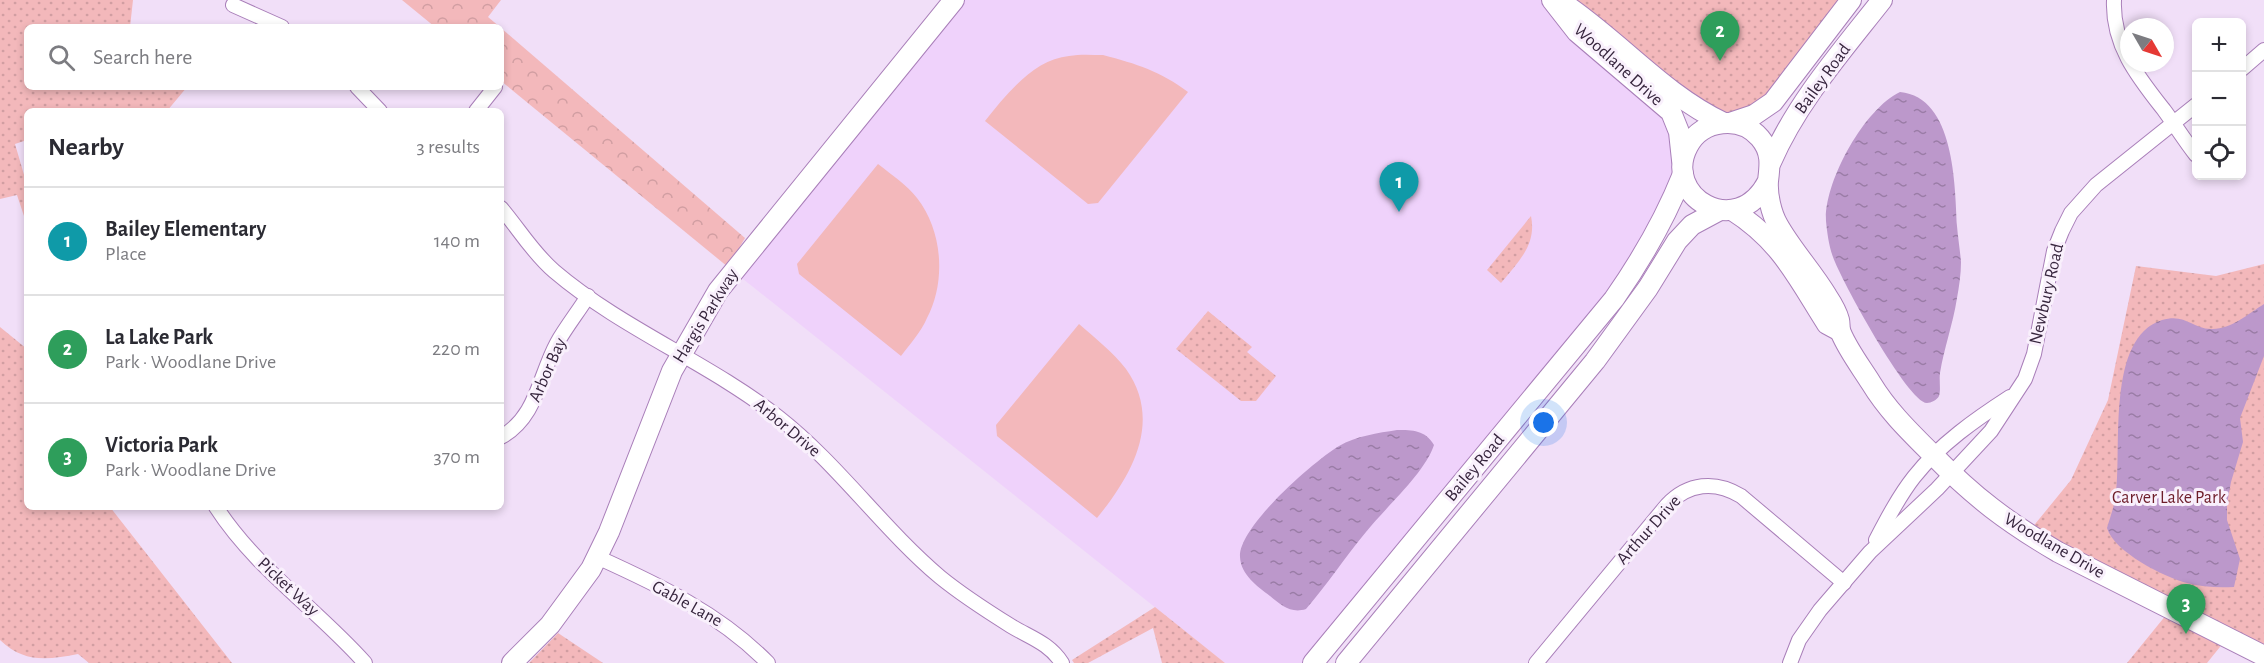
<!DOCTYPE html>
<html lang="en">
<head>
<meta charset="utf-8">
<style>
	body { margin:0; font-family:"Alegreya Sans",sans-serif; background:#f7f7f7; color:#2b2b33 }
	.controls { position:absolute; right:18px; top:18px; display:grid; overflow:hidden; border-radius:9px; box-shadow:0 3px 9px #0003 }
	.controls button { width:54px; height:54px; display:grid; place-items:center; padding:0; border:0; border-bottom:2px solid #e1e1e2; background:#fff; color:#2b2b33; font:30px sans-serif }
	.compass { position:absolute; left:2120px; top:18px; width:54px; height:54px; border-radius:50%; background:#fff; box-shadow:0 3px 9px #0003; rotate:129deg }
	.you { position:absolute; left:1544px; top:423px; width:21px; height:21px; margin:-15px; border:4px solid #fff; border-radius:50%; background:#1a73e8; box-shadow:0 0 0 9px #1a73e833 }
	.badge { display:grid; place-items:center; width:39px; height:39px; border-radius:50%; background:#0f766e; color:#fff; font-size:20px; font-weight:700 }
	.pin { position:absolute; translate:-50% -50px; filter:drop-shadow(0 2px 3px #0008) }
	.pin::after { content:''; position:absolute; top:32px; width:21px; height:18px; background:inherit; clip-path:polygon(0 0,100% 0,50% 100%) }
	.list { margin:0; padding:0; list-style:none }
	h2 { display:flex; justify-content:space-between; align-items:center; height:78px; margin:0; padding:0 24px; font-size:26px }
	h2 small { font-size:20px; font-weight:400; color:#7c7c81 }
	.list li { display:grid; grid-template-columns:39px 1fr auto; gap:18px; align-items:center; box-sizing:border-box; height:108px; padding:0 24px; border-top:2px solid #e1e1e2 }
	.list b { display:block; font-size:22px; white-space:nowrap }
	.list p { margin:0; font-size:20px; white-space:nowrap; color:#7c7c81 }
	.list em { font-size:20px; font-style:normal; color:#7c7c81 }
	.icon { flex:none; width:33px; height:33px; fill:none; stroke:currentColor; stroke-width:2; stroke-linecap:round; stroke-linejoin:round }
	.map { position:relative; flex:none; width:2264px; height:663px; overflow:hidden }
	.search { position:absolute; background:#fff; box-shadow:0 3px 9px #0003; left:24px; top:24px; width:480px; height:66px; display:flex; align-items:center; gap:15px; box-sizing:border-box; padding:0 21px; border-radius:9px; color:#7c7c81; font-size:22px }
	.panel { position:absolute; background:#fff; box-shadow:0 3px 9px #0003; left:24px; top:108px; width:480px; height:402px; border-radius:9px }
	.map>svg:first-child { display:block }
	.built { fill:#efd2fb }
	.grass { fill:url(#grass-dots) }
	.forest { fill:url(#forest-crowns) }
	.garden { fill:#f3b8bb }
	.water { fill:url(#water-ripples) }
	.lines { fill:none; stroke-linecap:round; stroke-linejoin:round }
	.street-casing { stroke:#a97fb9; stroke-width:16 }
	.secondary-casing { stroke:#a97fb9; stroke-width:22 }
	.street { stroke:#fff; stroke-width:14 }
	.secondary { stroke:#fff; stroke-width:20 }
	.labels { text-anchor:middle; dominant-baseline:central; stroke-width:6; stroke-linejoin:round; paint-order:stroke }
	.street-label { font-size:18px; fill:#37263e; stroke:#f9f0fc }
	.park-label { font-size:18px; fill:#6e1e2a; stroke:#f9f0fc }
</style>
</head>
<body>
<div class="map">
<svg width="2264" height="663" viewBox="0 0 2264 663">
	<defs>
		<pattern id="grass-dots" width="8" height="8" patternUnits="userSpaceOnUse" patternTransform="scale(1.5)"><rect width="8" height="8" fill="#f3b8bb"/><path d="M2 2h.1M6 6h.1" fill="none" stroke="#d19ea2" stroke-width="1.8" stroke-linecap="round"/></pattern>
		<pattern id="forest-crowns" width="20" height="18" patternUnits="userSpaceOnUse" patternTransform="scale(1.5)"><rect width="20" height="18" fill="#f3b8bb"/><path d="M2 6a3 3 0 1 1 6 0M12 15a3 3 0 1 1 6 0" fill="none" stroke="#d19ea2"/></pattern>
		<pattern id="water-ripples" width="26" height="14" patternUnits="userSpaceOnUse" patternTransform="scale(1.5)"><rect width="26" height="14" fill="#bc98cb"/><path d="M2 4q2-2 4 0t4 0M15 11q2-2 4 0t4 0" fill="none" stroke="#9a7ca6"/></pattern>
	</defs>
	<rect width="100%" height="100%" fill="#f1dff8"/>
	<!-- built -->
	<path class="built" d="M954,0H1552L1662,104L1681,144L1659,228L1313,663H1225L733,271Z"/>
	<!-- grass -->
	<g class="grass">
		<path d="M0,0H133L130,27H27V87H164L166,90L169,87H187L167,111H27V140L15,144L27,185V216H24L17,195L0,199Z"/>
		<path d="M1558,0H1851L1780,94L1729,123Z"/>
		<path d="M1531,216C1537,245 1518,262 1501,283L1487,270Z"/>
		<path d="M2264,264V656L2228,637L2207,663H2127L2171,609L2027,534L2071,480L2108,400L2136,266L2216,276Z"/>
		<path d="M1208,311L1252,347L1247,352L1276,376L1256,401H1241L1176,349Z"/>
		<path d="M0,327L27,349V507H110L232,663H89L78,654C47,660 24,663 0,640Z"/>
		<path d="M1155,607L1225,663H1162L1153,628L1088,663H1074L1072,660Z"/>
		<path d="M558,633L603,663H529Z"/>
	</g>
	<!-- forest -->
	<g class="forest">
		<path d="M402,0H501L488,17L500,27H435Z"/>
		<path d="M501,28L745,238L728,267L501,81Z"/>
	</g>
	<!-- garden -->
	<g class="garden">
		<path d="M1103,55C1137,64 1160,71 1188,92L1098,203L1088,204L985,121C1006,95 1034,59 1069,56C1080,54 1092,55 1103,55Z"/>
		<path d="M878,164C892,175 907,185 917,198C943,231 946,282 927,318C921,332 910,344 901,356L799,274L797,264Z"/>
		<path d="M1079,324C1095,338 1113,352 1126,369C1163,421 1132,475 1097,518L997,436L996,425Z"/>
	</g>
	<!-- water -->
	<g class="water">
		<path d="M1900,92C1955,97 1955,186 1957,226C1958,238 1960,250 1961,262C1961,274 1959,287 1957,298C1953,324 1944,348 1940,373C1939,380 1941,390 1939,396C1937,400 1931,403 1927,403C1908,403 1840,278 1833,257C1829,247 1827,232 1826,221C1824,182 1864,109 1900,92Z"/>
		<path d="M2264,304V356L2240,418L2243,442L2231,482L2227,504V520L2240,559L2234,587C2218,588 2202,587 2187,583C2164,577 2114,552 2107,528C2110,517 2115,505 2116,493C2122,447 2106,338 2162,320C2185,313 2191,328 2211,329C2230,330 2248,314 2264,304Z"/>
		<path d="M1397,430C1413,430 1425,430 1434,445C1425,473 1385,508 1366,532C1345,557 1327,585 1306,609C1291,614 1281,605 1270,596C1257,586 1241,575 1240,557C1238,527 1314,461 1339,446C1356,436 1378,433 1397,430Z"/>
	</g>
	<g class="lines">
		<!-- street casing -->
		<g class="street-casing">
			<g id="street">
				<path d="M2114,0C2112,45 2138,77 2164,110C2175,125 2185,141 2196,155"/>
				<path d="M233,5L282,27"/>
				<path d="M2242,69L2264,50"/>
				<path d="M357,87L380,111"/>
				<path d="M476,111L495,87"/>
				<path d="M501,208C519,229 532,252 554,271C622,329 708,362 778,417C838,464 882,528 940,577C962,595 987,611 1011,626C1031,638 1049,643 1062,663"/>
				<path d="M501,437C537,417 539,376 557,343C566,327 578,312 588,296"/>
				<path d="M216,507C256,569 317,609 365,663"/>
				<path d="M1876,540C1887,519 1899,496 1914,477C1940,444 1976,419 2010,397"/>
				<path d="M597,557C659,585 720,614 768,663"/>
				<path d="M1536,663L1667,505C1688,483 1715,480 1741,496L1844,583"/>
				<path d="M1790,663L1799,640L1820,610L1870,552L1937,489L1991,431L2025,379L2034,354L2054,251L2062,231L2071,213L2096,185L2196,105"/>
			</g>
		</g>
		<!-- secondary casing -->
		<g class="secondary-casing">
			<g id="secondary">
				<path d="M1552,0L1577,32L1671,112L1679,132L1682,160"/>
				<path d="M1560,1C1617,38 1662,94 1724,123"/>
				<path d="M1730,123L1754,115L1773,102L1851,0"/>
				<path d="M1771,162C1797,102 1842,51 1882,0"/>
				<path d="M1768,181C1737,242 1661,196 1688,146C1702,119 1741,115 1760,138C1772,152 1770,165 1768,181C1767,194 1771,213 1778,225C1792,250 1812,271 1827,296C1831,302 1837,312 1839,320C1840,324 1839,329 1841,333C1848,350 1861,367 1871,383C1888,411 1910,432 1933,455C1974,497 2007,522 2058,552L2264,656"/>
				<path d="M1732,210C1781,241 1797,277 1827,324L1840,331"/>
				<path d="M512,663L550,625L591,569L609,532L672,371L718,291L954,0"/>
				<path d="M1313,663L1614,299C1642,259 1665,219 1683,174"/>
				<path d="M1346,663L1595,361L1648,288L1677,241L1692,225L1720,210"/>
			</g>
		</g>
		<!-- street -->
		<use href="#street" class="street"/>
		<!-- secondary -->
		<use href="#secondary" class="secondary"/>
	</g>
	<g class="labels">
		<!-- street labels -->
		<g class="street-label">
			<text transform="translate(1618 65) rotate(42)">Woodlane Drive</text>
			<text transform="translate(1823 79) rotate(-54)">Bailey Road</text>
			<text transform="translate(2047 294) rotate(-77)">Newbury Road</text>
			<text transform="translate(706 316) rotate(-58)">Hargis Parkway</text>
			<text transform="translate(548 370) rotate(-66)">Arbor Bay</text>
			<text transform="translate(787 428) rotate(40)">Arbor Drive</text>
			<text transform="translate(1475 468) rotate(-50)">Bailey Road</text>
			<text transform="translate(1649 530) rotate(-48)">Arthur Drive</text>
			<text transform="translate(2054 546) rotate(30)">Woodlane Drive</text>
			<text transform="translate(288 587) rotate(43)">Picket Way</text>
			<text transform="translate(687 604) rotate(29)">Gable Lane</text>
		</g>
		<!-- park labels -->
		<g class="park-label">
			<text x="2169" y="498">Carver Lake Park</text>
		</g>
	</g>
</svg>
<div class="controls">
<button>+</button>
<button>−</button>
<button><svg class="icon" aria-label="locate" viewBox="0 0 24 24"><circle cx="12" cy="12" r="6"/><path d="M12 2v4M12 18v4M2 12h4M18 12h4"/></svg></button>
</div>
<svg class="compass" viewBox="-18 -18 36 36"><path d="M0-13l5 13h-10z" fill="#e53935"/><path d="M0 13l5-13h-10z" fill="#7c7c81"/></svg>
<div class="you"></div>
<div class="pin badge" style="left:1399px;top:212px;background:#0f9aa8">1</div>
<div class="pin badge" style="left:1720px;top:61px;background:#2e9e5b">2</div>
<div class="pin badge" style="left:2186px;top:634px;background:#2e9e5b">3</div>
<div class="search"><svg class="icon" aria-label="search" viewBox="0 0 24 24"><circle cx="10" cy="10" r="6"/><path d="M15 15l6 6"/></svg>Search here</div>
<section class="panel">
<h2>Nearby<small>3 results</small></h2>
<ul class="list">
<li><span class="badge" style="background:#0f9aa8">1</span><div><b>Bailey Elementary</b><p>Place</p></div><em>140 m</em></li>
<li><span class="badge" style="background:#2e9e5b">2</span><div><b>La Lake Park</b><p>Park · Woodlane Drive</p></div><em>220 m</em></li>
<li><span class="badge" style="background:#2e9e5b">3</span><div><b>Victoria Park</b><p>Park · Woodlane Drive</p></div><em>370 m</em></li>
</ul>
</section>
</div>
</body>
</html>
